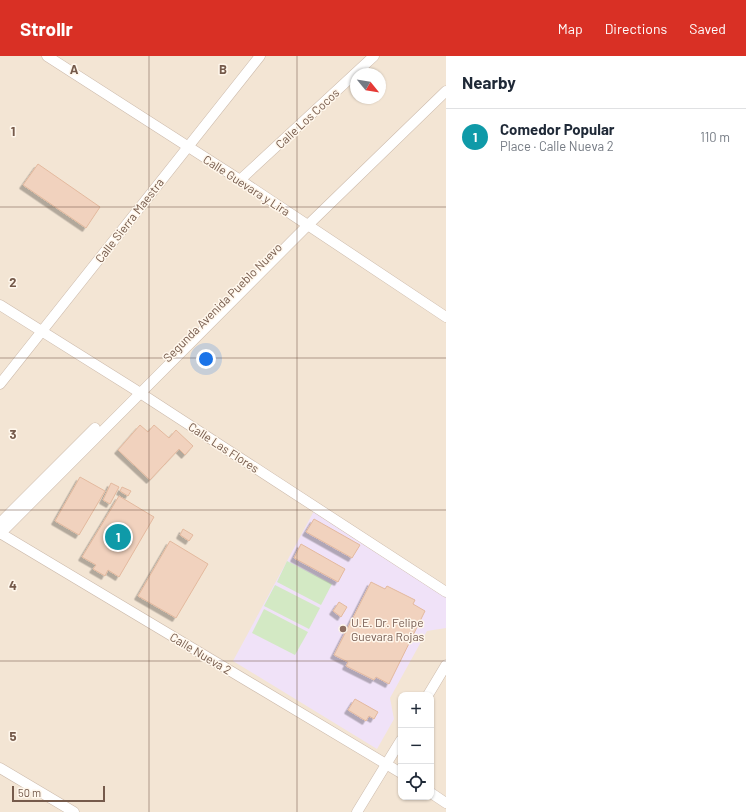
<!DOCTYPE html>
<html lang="en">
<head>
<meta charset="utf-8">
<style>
	body { margin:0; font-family:Barlow,sans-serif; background:#f6f6f7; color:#1f2937 }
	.controls { position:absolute; right:12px; bottom:12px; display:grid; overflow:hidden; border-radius:8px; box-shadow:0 1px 3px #0004 }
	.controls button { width:36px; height:36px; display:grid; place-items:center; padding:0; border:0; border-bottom:1px solid #e0e1e3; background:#fff; color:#1f2937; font:20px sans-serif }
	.compass { position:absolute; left:350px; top:12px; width:36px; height:36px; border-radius:50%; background:#fff; box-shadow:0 1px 3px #0004; rotate:120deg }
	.scale { position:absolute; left:12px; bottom:10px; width:93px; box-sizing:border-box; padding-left:4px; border:2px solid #755a4b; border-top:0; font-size:11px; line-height:14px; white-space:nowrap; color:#755a4b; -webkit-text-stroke:3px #fff7ec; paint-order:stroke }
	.you { position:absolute; left:206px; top:303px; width:14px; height:14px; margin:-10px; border:3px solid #fff; border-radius:50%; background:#1a73e8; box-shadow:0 0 0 6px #1a73e833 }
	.badge { display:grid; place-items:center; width:26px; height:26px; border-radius:50%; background:#d93025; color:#fff; font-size:13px; font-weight:700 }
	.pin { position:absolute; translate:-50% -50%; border:2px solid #fff; box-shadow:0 1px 4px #0006 }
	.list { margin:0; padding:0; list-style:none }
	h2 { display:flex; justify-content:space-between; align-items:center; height:52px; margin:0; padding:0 16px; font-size:17px }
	h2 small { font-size:13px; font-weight:400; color:#747a83 }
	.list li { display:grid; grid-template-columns:26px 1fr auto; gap:12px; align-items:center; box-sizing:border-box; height:56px; padding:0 16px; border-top:1px solid #e0e1e3 }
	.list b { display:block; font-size:15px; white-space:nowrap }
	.list p { margin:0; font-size:13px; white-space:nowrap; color:#747a83 }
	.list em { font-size:13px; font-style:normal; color:#747a83 }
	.icon { flex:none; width:22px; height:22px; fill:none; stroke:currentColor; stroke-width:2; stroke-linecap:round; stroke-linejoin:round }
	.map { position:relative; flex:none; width:446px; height:756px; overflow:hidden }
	header { display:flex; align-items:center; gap:24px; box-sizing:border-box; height:56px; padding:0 20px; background:#d93025; color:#fff }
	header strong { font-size:19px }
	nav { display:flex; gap:22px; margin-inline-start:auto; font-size:14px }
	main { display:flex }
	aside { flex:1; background:#fff }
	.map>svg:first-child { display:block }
	.residential { fill:#f3e5d4; fill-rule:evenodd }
	.education { fill:#f0e2f8 }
	.green { fill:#d3e9c4 }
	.building { fill:#f1d2be; stroke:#e3b99e; filter:url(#shadow) }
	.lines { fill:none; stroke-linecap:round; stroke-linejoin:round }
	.minor-casing { stroke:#cdbbac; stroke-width:11 }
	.minor { stroke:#fff; stroke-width:10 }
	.grid { fill:none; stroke:#755a4b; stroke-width:1; stroke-opacity:0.55 }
	.education-dot { fill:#8d6e63; stroke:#fff7ec; stroke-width:1.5 }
	.labels { text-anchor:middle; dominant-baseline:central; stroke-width:3; stroke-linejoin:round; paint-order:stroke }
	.street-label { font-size:12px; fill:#755a4b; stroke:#fff7ec }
	.education-label { font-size:12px; fill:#785e54; stroke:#fff7ec; text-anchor:start }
	.grid-label { font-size:13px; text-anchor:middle; font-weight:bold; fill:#755a4b; stroke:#fff7ec; stroke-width:3; stroke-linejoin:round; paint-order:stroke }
</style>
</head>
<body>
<header>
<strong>Strollr</strong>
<nav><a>Map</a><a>Directions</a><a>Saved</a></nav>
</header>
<main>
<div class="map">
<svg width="446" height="756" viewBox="0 0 446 756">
	<defs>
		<filter id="shadow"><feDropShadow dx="-3.5" dy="3.5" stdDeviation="0" flood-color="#0004"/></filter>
	</defs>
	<rect width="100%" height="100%" fill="#fcf3e6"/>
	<!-- residential -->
	<path class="residential" d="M0,0H446V756H0ZM356,18H380V42H356ZM401,639H431V741H401Z"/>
	<!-- education -->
	<path class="education" d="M314,455L446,540V572L427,575L390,642L394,663L377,693L233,605Z"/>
	<!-- green -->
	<g class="green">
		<path d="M287,505L332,528L321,549L277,526Z"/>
		<path d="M275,529L320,552L309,573L264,550Z"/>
		<path d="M264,553L308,576L295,599L252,577Z"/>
	</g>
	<!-- building -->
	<g class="building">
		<path d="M38,108L100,151L86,172L23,129Z"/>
		<path d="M140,369L148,376L154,369L169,382L176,374L193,390L185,399L179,393L150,424L118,394Z"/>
		<path d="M80,421L105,435L79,479L55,465Z"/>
		<path d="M111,427L119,431L110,448L103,444Z"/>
		<path d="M122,431L131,435L128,440L120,435Z"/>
		<path d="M119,440L154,461L119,521L108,514L105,520L93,513L96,509L82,501Z"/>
		<path d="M314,463L360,489L352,502L306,476Z"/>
		<path d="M183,473L193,479L189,485L180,479Z"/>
		<path d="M170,485L208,508L176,562L138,540Z"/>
		<path d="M301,488L345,513L338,526L294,502Z"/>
		<path d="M371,526L385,533L387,530L415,544L413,548L425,555L389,628L376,621L374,624L346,610L348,606L334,599Z"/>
		<path d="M339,546L347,551L341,561L333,555Z"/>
		<path d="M355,643L378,656L374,663L369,660L366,665L348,654Z"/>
	</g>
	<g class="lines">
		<!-- minor casing -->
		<g class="minor-casing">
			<g id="minor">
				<path d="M47,0L240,124L446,261"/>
				<path d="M240,124L374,0"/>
				<path d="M0,249L134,333L446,536"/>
				<path d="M0,328L260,0"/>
				<path d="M0,467L95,372"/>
				<path d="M0,477L401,717"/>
				<path d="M0,478L308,169L446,35"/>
				<path d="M428,639L446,609"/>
				<path d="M0,712L74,756"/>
				<path d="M431,737L446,747"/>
				<path d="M357,756L401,684"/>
			</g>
		</g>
		<!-- minor -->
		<use href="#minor" class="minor"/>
	</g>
	<!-- grid -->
	<path class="grid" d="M149,0V756M297,0V756M0,151H446M0,302H446M0,454H446M0,605H446"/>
	<!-- markers -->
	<circle class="education-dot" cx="343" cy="573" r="4"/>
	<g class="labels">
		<!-- street labels -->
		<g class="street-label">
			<text transform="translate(307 62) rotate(-43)">Calle Los Cocos</text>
			<text transform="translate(247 129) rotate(33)">Calle Guevara y Lira</text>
			<text transform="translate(129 164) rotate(-52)">Calle Sierra Maestra</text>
			<text transform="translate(222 246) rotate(-45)">Segunda Avenida Pueblo Nuevo</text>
			<text transform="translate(224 391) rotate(33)">Calle Las Flores</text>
			<text transform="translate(201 597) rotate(31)">Calle Nueva 2</text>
		</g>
		<!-- education labels -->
		<g class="education-label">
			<text x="351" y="566">U.E. Dr. Felipe<tspan x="351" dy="14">Guevara Rojas</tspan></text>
		</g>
	</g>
	<g class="grid-label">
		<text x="74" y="18">A</text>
		<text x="223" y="18">B</text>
		<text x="13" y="80">1</text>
		<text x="13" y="231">2</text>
		<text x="13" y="383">3</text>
		<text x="13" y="534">4</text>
		<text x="13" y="685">5</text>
	</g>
</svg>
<div class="controls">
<button>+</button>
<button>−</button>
<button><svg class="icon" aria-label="locate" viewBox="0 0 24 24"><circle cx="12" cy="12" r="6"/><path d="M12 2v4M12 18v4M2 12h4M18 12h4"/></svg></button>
</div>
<svg class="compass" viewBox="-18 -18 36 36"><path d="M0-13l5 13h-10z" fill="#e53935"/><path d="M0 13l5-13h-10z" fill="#747a83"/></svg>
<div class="scale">50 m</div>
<div class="you"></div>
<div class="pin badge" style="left:118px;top:481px;background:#0f9aa8">1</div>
</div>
<aside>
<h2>Nearby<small></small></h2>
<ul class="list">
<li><span class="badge" style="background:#0f9aa8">1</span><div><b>Comedor Popular</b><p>Place · Calle Nueva 2</p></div><em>110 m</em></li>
</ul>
</aside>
</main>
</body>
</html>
